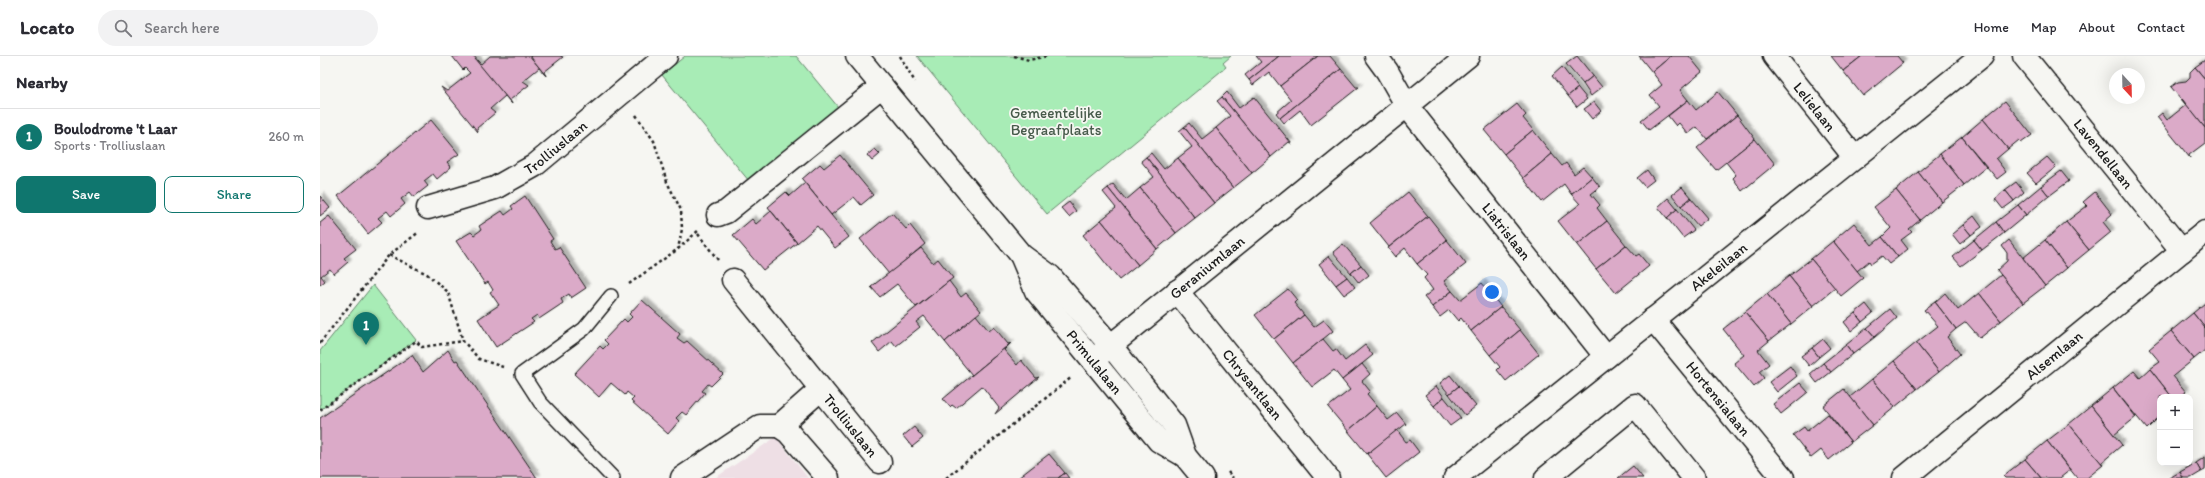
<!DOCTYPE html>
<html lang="en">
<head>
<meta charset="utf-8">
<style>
	body { margin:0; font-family:Itim,sans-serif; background:#f2f2f3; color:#2b2b33 }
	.controls { position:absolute; right:12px; bottom:12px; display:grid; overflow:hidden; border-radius:8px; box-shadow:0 4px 16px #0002 }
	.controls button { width:36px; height:36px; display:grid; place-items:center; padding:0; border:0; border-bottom:1px solid #e1e1e2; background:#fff; color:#2b2b33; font:20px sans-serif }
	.compass { position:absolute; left:1789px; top:12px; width:36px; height:36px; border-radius:50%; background:#fff; box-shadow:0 4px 16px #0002; rotate:158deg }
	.you { position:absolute; left:1172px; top:236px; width:14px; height:14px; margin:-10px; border:3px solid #fff; border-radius:50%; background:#1a73e8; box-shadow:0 0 0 6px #1a73e833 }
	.badge { display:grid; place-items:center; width:26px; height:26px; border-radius:50%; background:#0f766e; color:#fff; font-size:13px; font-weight:700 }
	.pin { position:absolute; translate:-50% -33px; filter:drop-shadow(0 1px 2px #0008) }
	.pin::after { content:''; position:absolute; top:21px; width:14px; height:12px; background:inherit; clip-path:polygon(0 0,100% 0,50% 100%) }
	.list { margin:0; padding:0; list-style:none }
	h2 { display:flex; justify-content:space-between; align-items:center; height:52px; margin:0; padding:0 16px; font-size:17px }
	h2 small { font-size:13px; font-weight:400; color:#7c7c81 }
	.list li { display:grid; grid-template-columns:26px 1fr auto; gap:12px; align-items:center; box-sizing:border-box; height:56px; padding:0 16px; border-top:1px solid #e1e1e2 }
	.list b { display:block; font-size:15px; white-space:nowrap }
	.list p { margin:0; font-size:13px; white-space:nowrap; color:#7c7c81 }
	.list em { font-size:13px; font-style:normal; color:#7c7c81 }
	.actions { display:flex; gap:8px; padding:12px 16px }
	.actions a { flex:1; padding:9px 0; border:1px solid #0f766e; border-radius:8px; text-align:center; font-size:14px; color:#0f766e }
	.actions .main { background:#0f766e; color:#fff }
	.icon { flex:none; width:22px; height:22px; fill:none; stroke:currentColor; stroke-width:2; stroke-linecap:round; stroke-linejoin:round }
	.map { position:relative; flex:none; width:1885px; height:422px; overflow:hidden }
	header { display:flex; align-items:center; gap:24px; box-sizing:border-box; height:56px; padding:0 20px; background:#fff; border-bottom:1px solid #e1e1e2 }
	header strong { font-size:19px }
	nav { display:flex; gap:22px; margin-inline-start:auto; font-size:14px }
	.search { width:280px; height:36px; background:#f2f2f3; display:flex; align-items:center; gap:10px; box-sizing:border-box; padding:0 14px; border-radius:22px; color:#7c7c81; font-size:15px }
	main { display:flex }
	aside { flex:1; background:#fff }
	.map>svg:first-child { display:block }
	.built { fill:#eedfe5 }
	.green { fill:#a8ecb6; stroke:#628469 }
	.building { fill:#dbaac8; stroke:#1c1c1c; filter:url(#shadow) }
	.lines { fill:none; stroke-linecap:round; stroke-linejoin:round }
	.service-casing { stroke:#1c1c1c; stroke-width:16 }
	.minor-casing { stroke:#1c1c1c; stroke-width:25 }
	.path { stroke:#1c1c1c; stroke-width:2.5; stroke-dasharray:3 3; stroke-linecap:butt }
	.service { stroke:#f6f6f2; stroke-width:13 }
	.minor { stroke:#f6f6f2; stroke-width:22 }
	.labels { text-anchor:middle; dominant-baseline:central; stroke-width:3.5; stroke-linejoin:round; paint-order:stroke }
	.street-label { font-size:15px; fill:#1c1c1c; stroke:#f6f6f2 }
	.park-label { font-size:15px; fill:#465a4a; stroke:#f6f6f2 }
</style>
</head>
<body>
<header>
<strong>Locato</strong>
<div class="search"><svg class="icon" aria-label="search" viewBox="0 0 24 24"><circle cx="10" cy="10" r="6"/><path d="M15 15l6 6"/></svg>Search here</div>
<nav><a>Home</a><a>Map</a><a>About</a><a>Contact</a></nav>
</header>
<main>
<aside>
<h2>Nearby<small></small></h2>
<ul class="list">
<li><span class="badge">1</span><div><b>Boulodrome 't Laar</b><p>Sports · Trolliuslaan</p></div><em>260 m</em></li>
</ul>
<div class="actions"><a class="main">Save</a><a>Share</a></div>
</aside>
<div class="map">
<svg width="1885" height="422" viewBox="0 0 1885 422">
	<defs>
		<filter id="shadow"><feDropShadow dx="3.5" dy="-3.5" stdDeviation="1" flood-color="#0004"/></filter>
	</defs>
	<rect width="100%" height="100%" fill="#f6f6f2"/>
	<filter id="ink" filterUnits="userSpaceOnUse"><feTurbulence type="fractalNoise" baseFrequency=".025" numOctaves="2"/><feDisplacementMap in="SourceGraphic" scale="8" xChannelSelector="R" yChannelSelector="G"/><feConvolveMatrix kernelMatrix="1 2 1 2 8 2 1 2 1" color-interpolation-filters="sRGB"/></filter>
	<g filter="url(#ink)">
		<!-- built -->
		<path class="built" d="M456,381L488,422H395Z"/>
		<!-- green -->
		<g class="green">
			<path d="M365,0H476L518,51L429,125L342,19Z"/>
			<path d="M597,0H911L903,7L906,11L727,158Z"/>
			<path d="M53,229L96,284L0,354V295Z"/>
		</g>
		<!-- building -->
		<g class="building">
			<path d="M132,0H154L192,48L185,40L170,53L175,57L157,72L158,76L121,31L127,35L150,17L145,12L143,14Z"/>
			<path d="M170,0H210L226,20L219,12L203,25L209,29L190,44L192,48L155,3L161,8Z"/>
			<path d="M210,0H240L243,1L224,16L226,20Z"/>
			<path d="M936,0H959L929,24L925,19L941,6Z"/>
			<path d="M959,0H998L960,30L949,16L933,29L929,24Z"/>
			<path d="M998,0H1010L1021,13L960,62L956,57L971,44L960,30Z"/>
			<path d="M1257,0L1273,20L1263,28L1246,8Z"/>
			<path d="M1319,0H1351L1332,16Z"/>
			<path d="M1351,0H1369L1382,16L1360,34L1368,44L1329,74L1321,64L1339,50L1330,39L1342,29L1332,16Z"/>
			<path d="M1511,0H1542L1523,15Z"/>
			<path d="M1542,0H1577L1583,7L1543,40L1523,15Z"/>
			<path d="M1885,4V23L1875,11Z"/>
			<path d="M1242,11L1258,32L1248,40L1232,20Z"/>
			<path d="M1875,11L1885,23V72L1851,31L1858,26L1866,25L1870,21V16Z"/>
			<path d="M1021,13L1036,31H1039L991,69L980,54L964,67L960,62Z"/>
			<path d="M1273,20L1282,31L1271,40L1263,28Z"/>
			<path d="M1258,32L1267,43L1257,51L1248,40Z"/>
			<path d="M907,36L919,52L934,41L972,88L969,86L951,101L902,41Z"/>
			<path d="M1398,36L1417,59L1387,83L1377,71L1368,78L1359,67L1356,70L1348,60L1368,44L1376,54Z"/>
			<path d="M902,41L951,101L932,117L896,72L910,60L897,45Z"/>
			<path d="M1862,43L1885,72V87L1869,99L1870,102L1837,61L1842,57L1847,64L1866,49Z"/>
			<path d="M1685,45L1712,79L1701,87L1699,84L1688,93L1663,63Z"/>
			<path d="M1274,46L1281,55L1272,63L1264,53Z"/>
			<path d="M1197,48L1206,59L1203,62L1213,74L1184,98L1164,74Z"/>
			<path d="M1417,59L1435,83L1396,114L1377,92Z"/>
			<path d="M1663,63L1688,93L1676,103L1686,116L1677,123L1642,81Z"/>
			<path d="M111,64L139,98L127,106L131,111L117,123L113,118L104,125L108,130L94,141L90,136L81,143L85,148L71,160L67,155L58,162L62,166L48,178L18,140Z"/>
			<path d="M869,67L882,83L896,72L932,117L913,132L864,71Z"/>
			<path d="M864,71L913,132L894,147L858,102L872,91L859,75Z"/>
			<path d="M1213,74L1232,98L1203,122L1184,98Z"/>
			<path d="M1642,81L1666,111L1644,129L1620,98Z"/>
			<path d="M1435,83L1455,108L1422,135L1413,122L1416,119L1406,106Z"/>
			<path d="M555,93L560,98L552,105L547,99Z"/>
			<path d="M831,97L844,113L858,102L894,147L875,162L826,101Z"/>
			<path d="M1232,98L1242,110L1246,107L1254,118L1263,111L1272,121L1251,138L1244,128L1222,146L1203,122Z"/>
			<path d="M1620,98L1644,129L1622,146L1598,116Z"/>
			<path d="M520,99L553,139L541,149L534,141L511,159L482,123L500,108L504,112Z"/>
			<path d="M826,101L875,162L856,177L820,132L834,121L821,105Z"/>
			<path d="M1727,101L1736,111L1716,127L1707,117Z"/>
			<path d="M1327,114L1334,124L1325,131L1317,122Z"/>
			<path d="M1741,115L1749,125L1729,140L1721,130Z"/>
			<path d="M1598,116L1622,146L1600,164L1576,134Z"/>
			<path d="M1272,121L1280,131L1271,138L1280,149L1277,152L1287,165L1257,189L1238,165L1260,148L1251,138Z"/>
			<path d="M1696,126L1704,136L1694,145L1685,134Z"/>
			<path d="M485,127L529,181L515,192L497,170L477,187L448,151L466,136L470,140Z"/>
			<path d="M793,128L806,144L820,132L856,177L837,193L788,132Z"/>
			<path d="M1721,130L1729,140L1706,159L1698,149Z"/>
			<path d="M1362,131L1371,142L1361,150L1352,139Z"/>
			<path d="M788,132L837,193L818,209L781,164L796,152L783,136Z"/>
			<path d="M1576,134L1600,164L1589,173L1592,176L1581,184L1588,193L1578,201L1562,181L1571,172L1554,151Z"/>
			<path d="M1685,134L1694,145L1683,153L1675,143Z"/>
			<path d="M1088,136L1108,160L1069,191L1050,167Z"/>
			<path d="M1775,136L1792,158L1783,166L1791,176L1769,194L1746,166L1767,150L1763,146Z"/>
			<path d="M0,140L10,152L0,160Z"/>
			<path d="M205,140L233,183L230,185L235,193L239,191L266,232L251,242L249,238L241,243L243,247L219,263L217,259L211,263L214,266L176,291L158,263L179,249L170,236L173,234L168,226L165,228L136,185L151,176L154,179L161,174L159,170L182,155L185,159L193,153L191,150Z"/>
			<path d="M1348,142L1357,153L1347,162L1338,151Z"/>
			<path d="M1371,142L1388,162L1378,170L1361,150Z"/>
			<path d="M749,146L756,155L749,161L741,152Z"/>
			<path d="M1698,149L1706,159L1684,177L1676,166Z"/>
			<path d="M1357,153L1374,174L1363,182L1347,162Z"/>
			<path d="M451,155L477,187L443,214L413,179L432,163L436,168Z"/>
			<path d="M572,157L586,173L590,169L605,188L569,218L540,183Z"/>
			<path d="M9,160L36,193L24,202L28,206L14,218L10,213L1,220L5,225L0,229V167Z"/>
			<path d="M1108,160L1127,184L1097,208L1085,192L1075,201L1068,192Z"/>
			<path d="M1654,160L1662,171L1651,179L1643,169Z"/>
			<path d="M781,164L818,209L799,224L763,179Z"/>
			<path d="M1287,165L1306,189L1276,213L1257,189Z"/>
			<path d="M1676,166L1684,177L1662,194L1654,184Z"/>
			<path d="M1746,166L1769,194L1747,212L1725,184Z"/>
			<path d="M1534,167L1552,189L1562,181L1578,201L1569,208L1562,200L1551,208L1549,205L1537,215L1513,185Z"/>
			<path d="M1643,169L1651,179L1640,188L1632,178Z"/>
			<path d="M1127,184L1146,208L1124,225L1132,235L1112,251L1104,241L1113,234L1104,222L1107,219L1097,208Z"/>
			<path d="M1654,184L1662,194L1641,210L1633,201Z"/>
			<path d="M1689,184L1725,230L1703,247L1677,214L1687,205V197L1682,190Z"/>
			<path d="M1725,184L1747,212L1725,230L1703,202Z"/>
			<path d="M1513,185L1543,222L1521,240L1491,203Z"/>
			<path d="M1023,188L1041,209L1031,217L1013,196Z"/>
			<path d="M1306,189L1316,200L1319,198L1329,210L1296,237L1276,213Z"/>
			<path d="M601,192L613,207L618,203L633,222L596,251L577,228L560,241L551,231Z"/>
			<path d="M1009,200L1027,221L1016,229L999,208Z"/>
			<path d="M1491,203L1515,232L1493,250L1469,220Z"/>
			<path d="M1041,209L1049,219L1039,227L1031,217Z"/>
			<path d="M1681,219L1703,247L1681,265L1659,237Z"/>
			<path d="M1469,220L1493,250L1471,268L1447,238Z"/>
			<path d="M1027,221L1035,231L1024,239L1016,229Z"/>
			<path d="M629,225L641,241L646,237L661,255L625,286L604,260L596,266L600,271L576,290L572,285L559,296L552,287Z"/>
			<path d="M1162,227L1181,251L1151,275L1141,262L1138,265L1129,254L1120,261L1112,251L1132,235L1140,244Z"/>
			<path d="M968,233L977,244L974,247L984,259L954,283L935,259Z"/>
			<path d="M1625,237L1638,254L1659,237L1681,265L1660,282L1646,266L1636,273L1615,246Z"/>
			<path d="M1447,238L1471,268L1449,285L1425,256Z"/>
			<path d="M322,244L360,278L357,282L364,287L367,285L403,318L391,330L388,328L382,335L385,337L366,359L362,356L356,362L359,365L348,378L311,345L314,342L307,336L305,339L291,327L279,341L254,318L280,290L283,293L288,288L284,284L304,263L307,266L312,261L309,258Z"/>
			<path d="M1615,246L1636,273L1627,281L1640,298L1619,316L1596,287L1618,270L1604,254Z"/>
			<path d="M1885,247V272L1873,257Z"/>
			<path d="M1546,248L1553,257L1542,266L1535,257Z"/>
			<path d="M1181,251L1200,274L1170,299L1151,275Z"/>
			<path d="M1570,253L1577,262L1555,281L1547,272Z"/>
			<path d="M1425,256L1449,285L1438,294L1449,308L1439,316L1444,322L1434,331L1414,307L1424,299L1403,273Z"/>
			<path d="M1535,257L1542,266L1531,275L1524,266Z"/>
			<path d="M1873,257L1885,272V294L1874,303L1851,275Z"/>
			<path d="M656,259L669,275L674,271L688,288L691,287L652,319L625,286Z"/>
			<path d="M984,259L994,271L1004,264L1013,275L973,307L954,283Z"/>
			<path d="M1547,272L1555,281L1533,298L1526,289Z"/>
			<path d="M1200,274L1219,298L1186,325L1177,314L1180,311L1170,299Z"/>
			<path d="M1851,275L1874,303L1853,320L1866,336L1860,341H1852L1830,313L1840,306L1829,293Z"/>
			<path d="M1003,283L1013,295L1016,293L1025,305L1045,289L1053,299L1022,324L1014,314L992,331L973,307Z"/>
			<path d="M1503,283L1510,292L1499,301L1492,292Z"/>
			<path d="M691,287L684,294L697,309L701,304L716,322L719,321L675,358L679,352L662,330L636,352L632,349L630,351L623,343Z"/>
			<path d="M1596,287L1619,316L1597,333L1574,305Z"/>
			<path d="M1526,289L1533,298L1511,316L1503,307Z"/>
			<path d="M1492,292L1499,301L1489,310L1481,300Z"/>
			<path d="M128,294L135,305L137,304L217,422H0V362L92,299L103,316Z"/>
			<path d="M1574,305L1597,333L1575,351L1552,323Z"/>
			<path d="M1503,307L1511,316L1497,327L1490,318Z"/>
			<path d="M1042,308L1050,318L1042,325L1050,335L1047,338L1057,350L1028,375L1008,351L1030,334L1022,324Z"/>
			<path d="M1470,310L1477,320L1457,336L1449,326Z"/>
			<path d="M1830,313L1852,341H1840V360L1827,373L1793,332L1814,315L1820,322Z"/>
			<path d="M1130,319L1139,330L1129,338L1120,327Z"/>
			<path d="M1552,323L1575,351L1553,369L1530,341Z"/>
			<path d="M1480,327L1488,336L1461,358L1453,348Z"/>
			<path d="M1116,330L1124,341L1114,350L1105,339Z"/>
			<path d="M1139,330L1156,350L1145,359L1129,338Z"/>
			<path d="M1793,332L1816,361L1794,379L1771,350Z"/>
			<path d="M1524,333L1553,369L1531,386L1503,350Z"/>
			<path d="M1124,341L1141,362L1130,370L1114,350Z"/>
			<path d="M1057,350L1068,364L1077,357L1086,368L1047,398L1028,375Z"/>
			<path d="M1771,350L1802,389L1781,407L1749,368Z"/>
			<path d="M1508,358L1531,386L1509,404L1501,394L1491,402L1473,379L1484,371L1487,375Z"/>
			<path d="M1749,368L1783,409L1767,422H1757L1727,385Z"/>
			<path d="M594,371L603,382L592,391L583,380Z"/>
			<path d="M1077,374L1086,386L1090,384L1099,396L1066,422L1047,398Z"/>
			<path d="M1727,385L1750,414L1740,422H1721L1705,403Z"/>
			<path d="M729,398L745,417L738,422H698Z"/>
			<path d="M1885,401V414L1881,416L1876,407Z"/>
			<path d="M1705,403L1721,422H1685L1683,420Z"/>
			<path d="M1876,407L1881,416L1871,422H1863L1860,416Z"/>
			<path d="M1313,410L1323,422H1298Z"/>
			<path d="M1860,416L1863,422H1849Z"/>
			<path d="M745,417L749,422H738Z"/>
		</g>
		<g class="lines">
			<!-- service casing -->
			<g class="service-casing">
				<path id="service" d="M291,240L264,273L202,318L220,346L293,422"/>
			</g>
			<!-- minor casing -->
			<g class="minor-casing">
				<g id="minor">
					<path d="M537,0L701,199L730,220L791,290L854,369L865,400L883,422"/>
					<path id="s1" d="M1056,0L1067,15L1087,50L1286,301"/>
					<path id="s2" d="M1454,0L1535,102"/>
					<path id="s3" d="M1704,0L1862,195"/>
					<path id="s4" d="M108,152L175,132L214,110L346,0"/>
					<path d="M398,159L406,156L562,30"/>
					<path id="s5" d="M701,199L716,235L839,385L865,400"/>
					<path id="s6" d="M413,224L560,406"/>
					<path id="s7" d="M857,235L1008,422"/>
					<path id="s8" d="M1333,263L1463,422"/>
					<path id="s9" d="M773,304L1148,0"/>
					<path d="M459,370L468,376L508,422"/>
					<path d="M459,370L501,333"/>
					<path d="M362,422L440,370H459"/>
					<path id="s10" d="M1135,422L1662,0"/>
					<path d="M1226,422L1315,349L1374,422"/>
					<path id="s11" d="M1584,422L1885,176"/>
				</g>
			</g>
			<!-- path -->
			<g class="path">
				<path d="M580,0L595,26"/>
				<path d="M694,0L709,4L728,0"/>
				<path d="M316,59L334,85L347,126L361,154L362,173L358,193"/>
				<path d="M378,178L398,204"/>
				<path d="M69,199L107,218L128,236L143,285L159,303L183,311"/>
				<path d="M309,228L358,193L379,174"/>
				<path d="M0,287L69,199L99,176"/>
				<path d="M0,354L96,285L102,291L143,285"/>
				<path d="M908,416L913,422"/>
				<path d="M626,422L752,321"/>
			</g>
			<!-- service -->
			<use href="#service" class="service"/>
			<!-- minor -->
			<use href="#minor" class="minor"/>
		</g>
	</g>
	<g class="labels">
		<!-- street labels -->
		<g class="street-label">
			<text stroke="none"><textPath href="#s2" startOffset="65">Lelielaan</textPath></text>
			<text stroke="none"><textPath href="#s4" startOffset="143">Trolliuslaan</textPath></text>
			<text stroke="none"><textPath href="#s3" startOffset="126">Lavendellaan</textPath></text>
			<text stroke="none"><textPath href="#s1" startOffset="219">Liatrislaan</textPath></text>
			<text stroke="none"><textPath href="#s9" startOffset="147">Geraniumlaan</textPath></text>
			<text stroke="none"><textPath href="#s10" startOffset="338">Akeleilaan</textPath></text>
			<text stroke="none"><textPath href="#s11" startOffset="194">Alsemlaan</textPath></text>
			<text stroke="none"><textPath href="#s5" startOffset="131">Primulalaan</textPath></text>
			<text stroke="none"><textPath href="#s7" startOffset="120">Chrysantlaan</textPath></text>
			<text stroke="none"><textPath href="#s8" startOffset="103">Hortensialaan</textPath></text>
			<text stroke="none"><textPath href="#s6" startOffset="187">Trolliuslaan</textPath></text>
		</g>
		<!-- park labels -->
		<g class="park-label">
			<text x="736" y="57">Gemeentelijke<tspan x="736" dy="17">Begraafplaats</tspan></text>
		</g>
	</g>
</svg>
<div class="controls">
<button>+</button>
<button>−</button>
</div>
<svg class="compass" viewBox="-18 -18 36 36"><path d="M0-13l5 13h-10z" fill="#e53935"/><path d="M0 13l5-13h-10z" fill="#7c7c81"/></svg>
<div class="you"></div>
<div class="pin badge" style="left:46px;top:289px">1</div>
</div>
</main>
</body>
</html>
